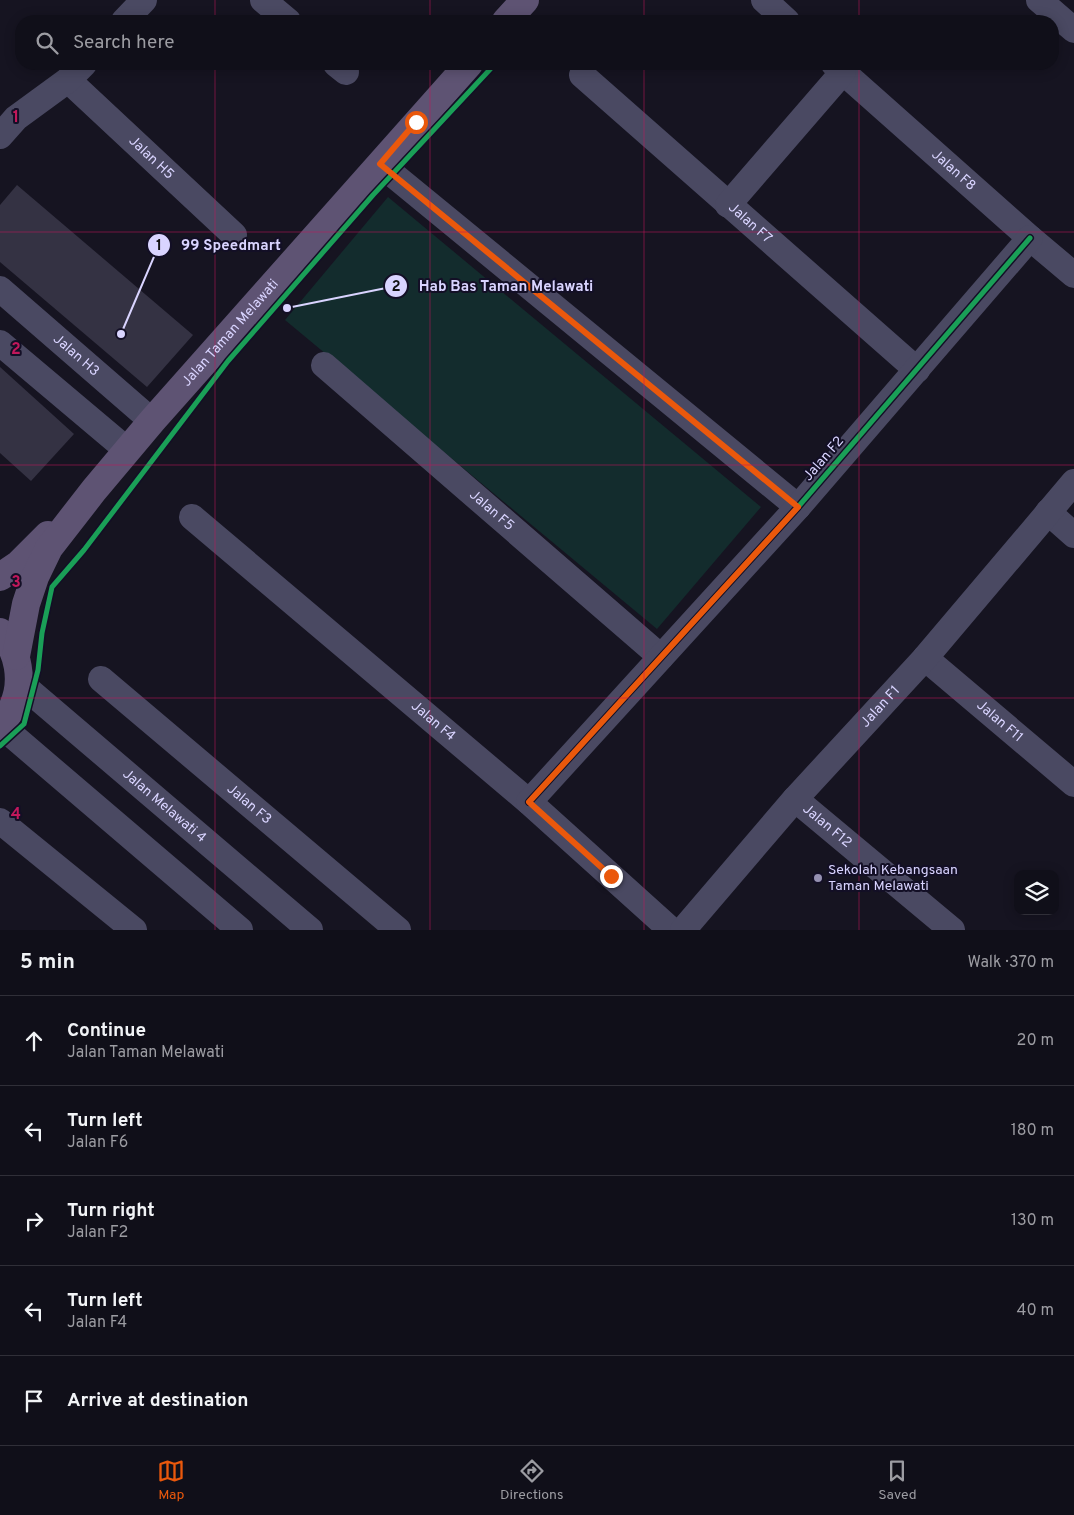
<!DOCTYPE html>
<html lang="en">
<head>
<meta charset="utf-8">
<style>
	body { margin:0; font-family:Overpass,sans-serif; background:#191822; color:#f1f3f6 }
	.controls { position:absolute; right:15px; bottom:15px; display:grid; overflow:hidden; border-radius:10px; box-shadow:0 2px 12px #0003 }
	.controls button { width:45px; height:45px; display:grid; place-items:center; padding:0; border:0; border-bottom:1px solid #302f38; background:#100f19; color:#f1f3f6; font:25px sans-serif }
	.stop { position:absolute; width:15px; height:15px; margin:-11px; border:4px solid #ea580c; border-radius:50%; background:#fff }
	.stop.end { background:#ea580c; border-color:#fff; box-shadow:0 1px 5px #0008 }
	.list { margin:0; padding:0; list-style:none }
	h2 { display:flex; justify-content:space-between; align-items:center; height:65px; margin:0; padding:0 20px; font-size:21px }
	h2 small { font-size:16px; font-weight:400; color:#9c9ca2 }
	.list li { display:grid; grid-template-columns:32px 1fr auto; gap:15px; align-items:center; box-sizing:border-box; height:90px; padding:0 20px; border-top:1px solid #302f38 }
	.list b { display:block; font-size:19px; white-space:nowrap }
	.list p { margin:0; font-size:16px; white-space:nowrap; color:#9c9ca2 }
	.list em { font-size:16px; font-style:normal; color:#9c9ca2 }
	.icon { flex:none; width:28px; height:28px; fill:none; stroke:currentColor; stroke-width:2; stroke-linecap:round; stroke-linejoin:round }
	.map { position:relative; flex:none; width:1074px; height:930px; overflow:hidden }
	.search { position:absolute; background:#100f19; box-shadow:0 2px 12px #0003; left:15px; right:15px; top:15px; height:55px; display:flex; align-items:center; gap:12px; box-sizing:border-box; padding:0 18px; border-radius:20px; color:#9c9ca2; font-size:19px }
	.sheet { height:515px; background:#100f19 }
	nav { display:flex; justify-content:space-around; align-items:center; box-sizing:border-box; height:70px; border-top:1px solid #302f38; background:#100f19; font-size:14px; color:#9c9ca2 }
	nav a { display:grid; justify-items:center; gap:2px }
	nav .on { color:#ea580c }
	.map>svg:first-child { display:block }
	.green { fill:#132c2d }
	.building { fill:#343243 }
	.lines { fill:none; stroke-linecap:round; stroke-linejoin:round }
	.minor { stroke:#4a4962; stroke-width:26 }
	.major { stroke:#5e5373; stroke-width:28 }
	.cycleway-casing { stroke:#130f26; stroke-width:8 }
	.cycleway { stroke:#1a9f57; stroke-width:5 }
	.route { stroke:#ea580c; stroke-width:6 }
	.grid { fill:none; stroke:#c2185b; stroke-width:1; stroke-opacity:0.55 }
	.poi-dot { fill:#9591b1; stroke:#130f26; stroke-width:2 }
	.labels { text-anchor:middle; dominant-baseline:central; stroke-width:4; stroke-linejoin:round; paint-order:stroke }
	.street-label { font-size:14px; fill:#d9d4ff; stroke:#130f26 }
	.poi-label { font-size:14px; fill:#d9d4ff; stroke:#130f26; text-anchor:start }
	.grid-label { font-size:16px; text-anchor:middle; font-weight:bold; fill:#c2185b; stroke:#130f26; stroke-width:4; stroke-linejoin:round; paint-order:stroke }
	.leader { fill:none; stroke:#d9d4ff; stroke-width:2 }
	.callout-dot { fill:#d9d4ff; stroke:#130f26; stroke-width:2 }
	.mark-label { font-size:15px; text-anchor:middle; font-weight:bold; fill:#111 }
	.callout-label { font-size:15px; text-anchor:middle; font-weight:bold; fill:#d9d4ff; stroke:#130f26; stroke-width:4; stroke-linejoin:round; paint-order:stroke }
</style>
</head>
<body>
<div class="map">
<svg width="1074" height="930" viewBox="0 0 1074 930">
	<rect width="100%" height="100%" fill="#161421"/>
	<!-- green -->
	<path class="green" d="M388,197L761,507L657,629L285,320Z"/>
	<!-- building -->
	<g class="building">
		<path d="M17,185L193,335L147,387L0,262V205Z"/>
		<path d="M0,367L74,434L31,481L0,453Z"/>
	</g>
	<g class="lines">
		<!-- minor -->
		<g class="minor">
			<path d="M263,0L288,21"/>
			<path d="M764,0L787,21"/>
			<path d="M1039,0L1074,30"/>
			<path d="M124,21L144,0"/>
			<path d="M336,64L346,72"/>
			<path id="s1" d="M834,64L1030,238L1074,275"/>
			<path id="s2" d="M582,75L917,370"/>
			<path id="s3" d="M68,80L234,235"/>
			<path d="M0,136L16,118L68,80L84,64"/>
			<path d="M380,164L798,507"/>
			<path d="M728,205L843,72"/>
			<path id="s4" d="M0,289L152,421"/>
			<path d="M0,343L127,450"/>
			<path id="s5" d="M324,365L661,657"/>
			<path d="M1048,512L1074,535"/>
			<path id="s6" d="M192,517L529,802L671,930"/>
			<path id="s7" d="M925,658L1074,784"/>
			<path id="s8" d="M101,679L398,930"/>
			<path id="s9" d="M19,682L310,930"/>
			<path d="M0,725L240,930"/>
			<path id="s10" d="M795,799L952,930"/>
			<path d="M529,802L798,507L1030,238"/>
			<path d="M0,821L134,930"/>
			<path id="s11" d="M683,930L795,799L925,658L1074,482"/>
		</g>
		<!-- major -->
		<g class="major">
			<path d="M506,21L525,0"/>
			<path d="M0,577L19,564L48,535"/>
			<path d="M0,632C19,650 24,682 13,706C10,713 4,719 0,726"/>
			<path id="s12" d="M16,656L26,604L35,577L49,548L94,490L152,421L469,64"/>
		</g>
		<!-- cycleway casing -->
		<g class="cycleway-casing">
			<g id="cycleway">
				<path d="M0,746L24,724L38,670L42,633L52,587L84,550L228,361L373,195L495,64"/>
				<path d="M529,802L798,507L1030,238"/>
			</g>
		</g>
		<!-- cycleway -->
		<use href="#cycleway" class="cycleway"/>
	</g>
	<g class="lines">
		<!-- route -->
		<path class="route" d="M416,122L380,164L798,507L529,802L611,876"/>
	</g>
	<!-- grid -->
	<path class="grid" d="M215,0V21M430,0V21M644,0V21M859,0V21M215,64V930M430,64V930M644,64V930M859,64V930M0,232H1074M0,465H1074M0,698H1074"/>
	<!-- markers -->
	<circle class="poi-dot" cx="818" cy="878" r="5"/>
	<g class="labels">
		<!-- street labels -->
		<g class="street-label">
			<text stroke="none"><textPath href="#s3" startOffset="114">Jalan H5</textPath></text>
			<text stroke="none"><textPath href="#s1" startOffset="160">Jalan F8</textPath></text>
			<text stroke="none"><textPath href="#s2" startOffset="224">Jalan F7</textPath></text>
			<text stroke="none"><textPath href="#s12" startOffset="395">Jalan Taman Melawati</textPath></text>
			<text stroke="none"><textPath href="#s4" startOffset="101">Jalan H3</textPath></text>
			<text transform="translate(824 459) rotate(-49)">Jalan F2</text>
			<text stroke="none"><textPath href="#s5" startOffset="222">Jalan F5</textPath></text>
			<text stroke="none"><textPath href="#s11" startOffset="298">Jalan F1</textPath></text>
			<text stroke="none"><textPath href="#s6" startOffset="316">Jalan F4</textPath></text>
			<text stroke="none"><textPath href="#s7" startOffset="98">Jalan F11</textPath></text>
			<text stroke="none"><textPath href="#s8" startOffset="194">Jalan F3</textPath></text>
			<text stroke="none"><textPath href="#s9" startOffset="191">Jalan Melawati 4</textPath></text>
			<text stroke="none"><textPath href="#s10" startOffset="42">Jalan F12</textPath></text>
		</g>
		<!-- poi labels -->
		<g class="poi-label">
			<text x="828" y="870">Sekolah Kebangsaan<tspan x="828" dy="16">Taman Melawati</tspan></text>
		</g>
	</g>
	<g class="grid-label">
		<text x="16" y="122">1</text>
		<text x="16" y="354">2</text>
		<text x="16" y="587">3</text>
		<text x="16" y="819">4</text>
	</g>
	<!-- callouts -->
	<path class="leader" d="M121 334L159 245M287 308L396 286"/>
	<g class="callout-dot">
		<circle cx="121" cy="334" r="5"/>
		<circle cx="287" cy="308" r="5"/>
		<circle cx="159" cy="245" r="12"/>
		<circle cx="396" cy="286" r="12"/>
	</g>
	<g class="mark-label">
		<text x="159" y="250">1</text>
		<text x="396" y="291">2</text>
	</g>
	<g class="callout-label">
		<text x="231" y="250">99 Speedmart</text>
		<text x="506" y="291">Hab Bas Taman Melawati</text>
	</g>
</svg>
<div class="controls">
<button><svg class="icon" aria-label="layers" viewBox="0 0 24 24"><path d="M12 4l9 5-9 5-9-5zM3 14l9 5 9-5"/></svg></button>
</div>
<div class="stop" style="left:416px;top:122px"></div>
<div class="stop end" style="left:611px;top:876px"></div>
<div class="search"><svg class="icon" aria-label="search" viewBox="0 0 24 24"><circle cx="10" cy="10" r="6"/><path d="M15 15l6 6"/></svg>Search here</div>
</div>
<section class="sheet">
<h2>5 min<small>Walk · 370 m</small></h2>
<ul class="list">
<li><svg class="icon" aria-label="ahead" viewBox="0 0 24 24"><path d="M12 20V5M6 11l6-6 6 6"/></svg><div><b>Continue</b><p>Jalan Taman Melawati</p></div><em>20 m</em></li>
<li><svg class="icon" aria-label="left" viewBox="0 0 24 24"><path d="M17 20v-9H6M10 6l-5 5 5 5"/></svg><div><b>Turn left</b><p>Jalan F6</p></div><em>180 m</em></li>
<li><svg class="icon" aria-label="right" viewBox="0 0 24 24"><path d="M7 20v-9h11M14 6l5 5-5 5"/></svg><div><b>Turn right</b><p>Jalan F2</p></div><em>130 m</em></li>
<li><svg class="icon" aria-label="left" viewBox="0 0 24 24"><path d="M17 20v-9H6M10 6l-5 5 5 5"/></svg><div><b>Turn left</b><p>Jalan F4</p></div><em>40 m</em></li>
<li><svg class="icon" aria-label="arrive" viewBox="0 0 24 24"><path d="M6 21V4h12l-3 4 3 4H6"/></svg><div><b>Arrive at destination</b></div></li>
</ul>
</section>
<nav>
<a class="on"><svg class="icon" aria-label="map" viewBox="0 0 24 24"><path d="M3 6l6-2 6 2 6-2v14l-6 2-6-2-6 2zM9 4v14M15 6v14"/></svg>Map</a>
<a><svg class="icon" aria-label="directions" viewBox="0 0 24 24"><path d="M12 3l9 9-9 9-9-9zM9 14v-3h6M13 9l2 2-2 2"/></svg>Directions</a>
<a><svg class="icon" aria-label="saved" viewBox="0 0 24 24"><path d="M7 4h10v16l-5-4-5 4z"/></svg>Saved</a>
</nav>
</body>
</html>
